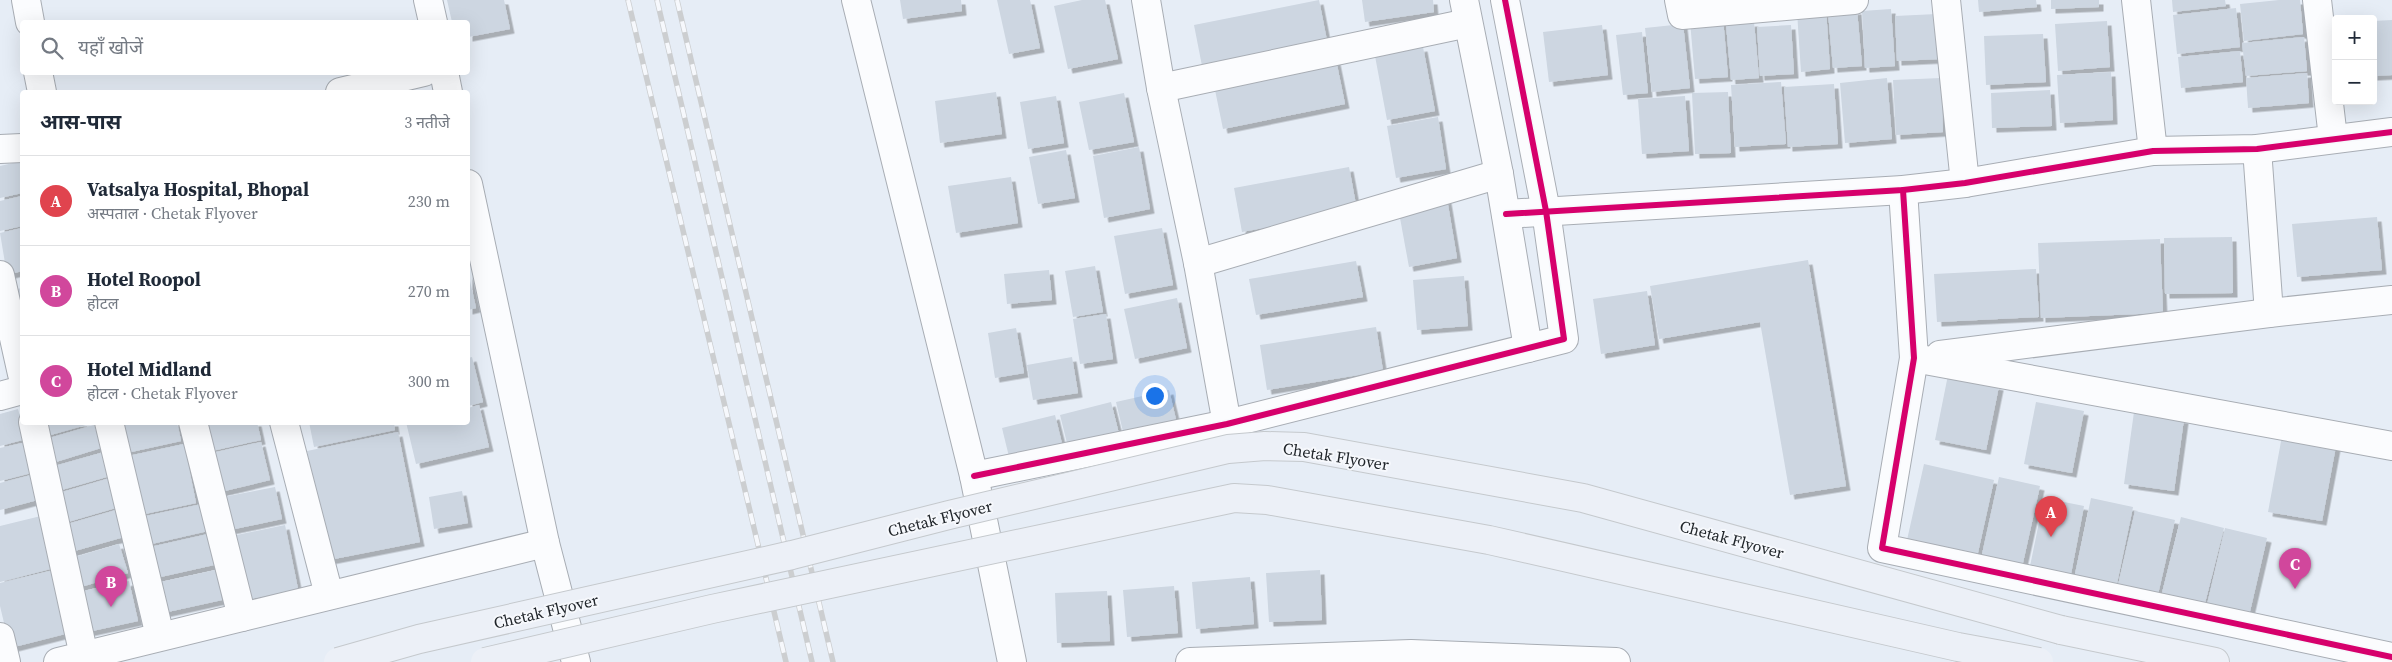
<!DOCTYPE html>
<html lang="hi">
<head>
<meta charset="utf-8">
<style>
	body { margin:0; font-family:"Source Serif 4","Noto Sans Devanagari",serif; background:#f2f2f3; color:#1f2937 }
	.controls { position:absolute; right:15px; top:15px; display:grid; overflow:hidden; border-radius:5px; box-shadow:0 5px 20px #0002 }
	.controls button { width:45px; height:45px; display:grid; place-items:center; padding:0; border:0; border-bottom:1px solid #e0e1e3; background:#fff; color:#1f2937; font:25px sans-serif }
	.you { position:absolute; left:1154px; top:395px; width:18px; height:18px; margin:-12px; border:4px solid #fff; border-radius:50%; background:#1a73e8; box-shadow:0 0 0 8px #1a73e833 }
	.badge { display:grid; place-items:center; width:32px; height:32px; border-radius:50%; background:#656b71; color:#fff; font-size:16px; font-weight:700 }
	.pin { position:absolute; translate:-50% -41px; filter:drop-shadow(0 1px 2px #0008) }
	.pin::after { content:''; position:absolute; top:26px; width:18px; height:15px; background:inherit; clip-path:polygon(0 0,100% 0,50% 100%) }
	.list { margin:0; padding:0; list-style:none }
	h2 { display:flex; justify-content:space-between; align-items:center; height:65px; margin:0; padding:0 20px; font-size:21px }
	h2 small { font-size:16px; font-weight:400; color:#747a83 }
	.list li { display:grid; grid-template-columns:32px 1fr auto; gap:15px; align-items:center; box-sizing:border-box; height:90px; padding:0 20px; border-top:1px solid #e0e1e3 }
	.list b { display:block; font-size:19px; white-space:nowrap }
	.list p { margin:0; font-size:16px; white-space:nowrap; color:#747a83 }
	.list em { font-size:16px; font-style:normal; color:#747a83 }
	.icon { flex:none; width:28px; height:28px; fill:none; stroke:currentColor; stroke-width:2; stroke-linecap:round; stroke-linejoin:round }
	.map { position:relative; flex:none; width:2392px; height:662px; overflow:hidden }
	.search { position:absolute; background:#fff; box-shadow:0 5px 20px #0002; left:20px; top:20px; width:450px; height:55px; display:flex; align-items:center; gap:12px; box-sizing:border-box; padding:0 18px; border-radius:5px; color:#747a83; font-size:19px }
	.panel { position:absolute; background:#fff; box-shadow:0 5px 20px #0002; left:20px; top:90px; width:450px; height:335px; border-radius:5px }
	.map>svg:first-child { display:block }
	.building { fill:#cdd6e1; filter:url(#shadow) }
	.lines { fill:none; stroke-linecap:round; stroke-linejoin:round }
	.minor-casing { stroke:#a8adb4; stroke-width:30 }
	.major-casing { stroke:#c5c9cd; stroke-width:30 }
	.minor { stroke:#fbfcfe; stroke-width:28 }
	.major { stroke:#ecf0f7; stroke-width:28 }
	.rail-casing { stroke:#ccced0; stroke-width:5.5 }
	.rail { stroke:#f6f8fc; stroke-width:4; stroke-dasharray:11; stroke-linecap:butt }
	.major-bridge-casing { stroke:#c5c9cd; stroke-width:30; stroke-linecap:butt }
	.major-bridge { stroke:#ecf0f7; stroke-width:28 }
	.cycleway-casing { stroke:#f6f8fc; stroke-width:9 }
	.cycleway { stroke:#d6006c; stroke-width:6 }
	.labels { text-anchor:middle; dominant-baseline:central; stroke-width:4; stroke-linejoin:round; paint-order:stroke }
	.street-label { font-size:16px; fill:#20252a; stroke:#f6f8fc }
</style>
</head>
<body>
<div class="map">
<svg width="2392" height="662" viewBox="0 0 2392 662">
	<defs>
		<filter id="shadow"><feDropShadow dx="4.5" dy="4.5" stdDeviation="0" flood-color="#0004"/></filter>
	</defs>
	<rect width="100%" height="100%" fill="#e6edf6"/>
	<!-- building -->
	<g class="building">
		<path d="M447,0H504L510,29L468,37V22H452Z"/>
		<path d="M900,0H961L962,11L903,19Z"/>
		<path d="M997,0H1030L1040,48L1009,54Z"/>
		<path d="M1082,0H1105L1118,59L1068,69L1054,6Z"/>
		<path d="M1319,0L1328,46L1203,71L1194,25Z"/>
		<path d="M1362,0H1433L1434,12L1365,22Z"/>
		<path d="M1978,0H2036L2037,7L1979,12Z"/>
		<path d="M2051,0H2099V7L2051,9Z"/>
		<path d="M2172,0H2225L2226,6L2173,12Z"/>
		<path d="M2279,0H2300L2303,34L2244,41L2240,4Z"/>
		<path d="M2236,8L2240,47L2177,54L2173,15Z"/>
		<path d="M1826,9L1830,69L1801,72L1797,12Z"/>
		<path d="M1891,9L1895,66L1865,68L1862,11Z"/>
		<path d="M1857,10L1862,66L1833,68L1828,12Z"/>
		<path d="M1937,14L1940,59L1897,61L1895,16Z"/>
		<path d="M1723,18L1728,77L1695,79L1690,21Z"/>
		<path d="M2392,20V75L2373,76V21Z"/>
		<path d="M2107,21L2110,67L2058,71L2055,24Z"/>
		<path d="M1754,22L1759,78L1731,80L1726,24Z"/>
		<path d="M1683,24L1690,88L1652,92L1645,28Z"/>
		<path d="M1602,25L1608,75L1549,82L1543,32Z"/>
		<path d="M1791,25L1794,74L1760,76L1757,27Z"/>
		<path d="M1642,32L1648,93L1623,95L1616,35Z"/>
		<path d="M2043,34L2046,82L1986,85L1984,36Z"/>
		<path d="M2304,37L2307,71L2246,76L2242,43Z"/>
		<path d="M1423,47L1435,111L1387,120L1375,56Z"/>
		<path d="M2240,51L2243,82L2181,88L2178,57Z"/>
		<path d="M1336,60L1345,104L1223,129L1214,85Z"/>
		<path d="M2111,72L2113,120L2060,123L2057,75Z"/>
		<path d="M2307,73L2309,103L2248,108L2246,78Z"/>
		<path d="M1887,78L1892,139L1845,143L1840,83Z"/>
		<path d="M1941,78L1943,132L1896,135L1893,80Z"/>
		<path d="M1781,82L1786,144L1735,147L1731,85Z"/>
		<path d="M1834,84L1838,144L1788,147L1784,87Z"/>
		<path d="M2050,90L2052,126L1992,128L1991,93Z"/>
		<path d="M996,92L1002,134L940,143L935,101Z"/>
		<path d="M1728,92L1731,153L1695,154L1692,93Z"/>
		<path d="M1124,93L1134,142L1089,150L1079,102Z"/>
		<path d="M1056,96L1064,143L1028,149L1020,102Z"/>
		<path d="M1685,96L1689,151L1642,154L1638,99Z"/>
		<path d="M1438,117L1446,169L1396,178L1387,126Z"/>
		<path d="M1139,147L1150,209L1104,218L1093,156Z"/>
		<path d="M1066,150L1075,198L1038,204L1029,157Z"/>
		<path d="M22,161V193L0,198V166Z"/>
		<path d="M1349,167L1357,210L1242,232L1234,188Z"/>
		<path d="M1011,177L1018,223L956,233L948,186Z"/>
		<path d="M22,196V226L0,231V201Z"/>
		<path d="M1447,199L1457,258L1409,267L1398,207Z"/>
		<path d="M2377,217L2382,270L2297,277L2292,224Z"/>
		<path d="M22,228V271L7,275L0,233Z"/>
		<path d="M1162,228L1173,285L1125,294L1114,236Z"/>
		<path d="M2232,237L2233,293L2165,294L2164,238Z"/>
		<path d="M2160,239L2163,313L2041,318L2038,243Z"/>
		<path d="M1808,260L1846,486L1790,495L1760,322L1659,339L1650,286Z"/>
		<path d="M1356,261L1363,297L1256,315L1249,279Z"/>
		<path d="M1095,266L1103,312L1073,317L1065,271Z"/>
		<path d="M2036,269L2039,317L1937,322L1934,274Z"/>
		<path d="M1049,270L1052,300L1007,304L1004,274Z"/>
		<path d="M468,272L476,308L468,310Z"/>
		<path d="M1464,276L1468,326L1417,330L1413,280Z"/>
		<path d="M22,288V318L12,290Z"/>
		<path d="M1647,291L1655,345L1601,354L1593,299Z"/>
		<path d="M1177,298L1187,348L1135,359L1124,309Z"/>
		<path d="M1106,314L1113,359L1080,364L1073,319Z"/>
		<path d="M1376,327L1383,371L1267,390L1260,345Z"/>
		<path d="M1016,328L1024,373L995,378L988,333Z"/>
		<path d="M472,357L483,402L468,406V358Z"/>
		<path d="M1072,357L1078,393L1033,400L1027,365Z"/>
		<path d="M1948,375L1999,386L1986,450L1935,440Z"/>
		<path d="M1169,390L1177,424L1124,436L1116,402Z"/>
		<path d="M1111,402L1120,438L1069,451L1060,415Z"/>
		<path d="M2036,402L2084,411L2072,473L2024,464Z"/>
		<path d="M479,405L489,447L416,464L406,422H468V408Z"/>
		<path d="M18,409L26,439L0,446V414Z"/>
		<path d="M2134,412L2184,419L2174,491L2124,484Z"/>
		<path d="M1055,415L1064,452L1011,465L1002,428Z"/>
		<path d="M36,422H93V423L40,438Z"/>
		<path d="M115,422H177L181,441L122,454Z"/>
		<path d="M196,422H257L261,440L203,453Z"/>
		<path d="M309,422H394L395,430L314,447Z"/>
		<path d="M94,425L101,448L46,465L39,441Z"/>
		<path d="M398,432L420,542L329,560L307,451Z"/>
		<path d="M2282,436L2336,446L2322,521L2268,512Z"/>
		<path d="M31,441L39,471L0,481V448Z"/>
		<path d="M261,442L270,480L212,494L203,455Z"/>
		<path d="M184,444L196,503L140,515L128,456Z"/>
		<path d="M104,452L110,476L58,491L51,467Z"/>
		<path d="M1924,464L1994,480L1977,557L1907,540Z"/>
		<path d="M39,473L45,498L0,510V483Z"/>
		<path d="M1999,477L2040,486L2022,567L1981,559Z"/>
		<path d="M110,478L119,507L61,524L52,495Z"/>
		<path d="M275,487L282,519L225,531L218,498Z"/>
		<path d="M462,491L468,523L434,529L429,497Z"/>
		<path d="M2044,498L2084,506L2070,579L2029,571Z"/>
		<path d="M2091,498L2133,507L2116,588L2074,579Z"/>
		<path d="M202,504L208,531L147,545L141,517Z"/>
		<path d="M116,510L124,537L71,552L64,525Z"/>
		<path d="M2135,511L2175,520L2156,603L2116,594Z"/>
		<path d="M45,515L58,567L0,582V526Z"/>
		<path d="M2181,517L2224,528L2204,607L2161,597Z"/>
		<path d="M285,525L298,589L241,601L227,537Z"/>
		<path d="M2225,528L2267,538L2248,620L2206,609Z"/>
		<path d="M208,534L214,565L156,578L150,547Z"/>
		<path d="M119,544L128,573L74,589L65,560Z"/>
		<path d="M58,569L73,632L10,648L0,606V583Z"/>
		<path d="M216,570L222,600L163,613L156,583Z"/>
		<path d="M1320,570L1322,620L1269,622L1266,573Z"/>
		<path d="M1250,577L1254,624L1196,629L1192,582Z"/>
		<path d="M129,581L138,621L83,633L74,593Z"/>
		<path d="M1174,586L1178,633L1127,637L1123,590Z"/>
		<path d="M1107,591L1110,641L1057,643L1055,593Z"/>
	</g>
	<g class="lines">
		<!-- minor casing -->
		<g class="minor-casing">
			<g id="minor">
				<path d="M26,0L30,22"/>
				<path d="M428,0L433,22"/>
				<path d="M856,0L974,476L1012,662"/>
				<path d="M1146,0L1161,88L1198,263L1227,424"/>
				<path d="M1464,0L1499,174L1528,348"/>
				<path d="M1679,0L1682,15L1854,0"/>
				<path d="M1946,0L1965,183"/>
				<path d="M2136,0L2153,151"/>
				<path d="M2317,0L2333,138"/>
				<path d="M38,72L42,92"/>
				<path d="M444,72L448,92"/>
				<path d="M1161,88L1468,23"/>
				<path d="M340,92L424,72"/>
				<path d="M0,149L22,148"/>
				<path d="M2257,149L2269,313"/>
				<path d="M468,184L545,543L576,662"/>
				<path d="M1903,190L1914,358L1882,548L2392,657"/>
				<path d="M1506,214L1903,190L1965,183L2153,151L2257,149L2392,132"/>
				<path d="M1198,263L1499,174"/>
				<path d="M0,275L22,374"/>
				<path d="M1940,355L2269,313L2392,300"/>
				<path d="M1914,358L2392,446"/>
				<path d="M0,396L22,390"/>
				<path d="M33,422L84,656"/>
				<path d="M109,422L160,636"/>
				<path d="M193,422L242,617"/>
				<path d="M284,422L329,595"/>
				<path d="M974,476L1227,424L1564,339L1546,211L1505,0"/>
				<path d="M0,637L6,662"/>
				<path d="M58,662L545,543"/>
				<path d="M1190,662L1411,654L1616,662"/>
			</g>
		</g>
		<!-- major casing -->
		<g class="major-casing">
			<path id="major" d="M2061,630L2215,662"/>
		</g>
		<!-- minor -->
		<use href="#minor" class="minor"/>
		<!-- major -->
		<use href="#major" class="major"/>
		<!-- rail casing -->
		<g class="rail-casing">
			<g id="rail">
				<path d="M628,0L786,662"/>
				<path d="M657,0L812,662"/>
				<path d="M677,0L833,662"/>
			</g>
		</g>
		<!-- rail -->
		<use href="#rail" class="rail"/>
		<!-- major-bridge casing -->
		<g class="major-bridge-casing">
			<g id="major-bridge">
				<path d="M338,662L419,639L792,555L949,515L1228,449L1265,446L1304,447L1583,498L2061,630"/>
				<path d="M485,662L712,609L1234,498L1267,500L1489,540L1958,647L2039,662"/>
			</g>
		</g>
		<!-- major-bridge -->
		<use href="#major-bridge" class="major-bridge"/>
		<!-- cycleway casing -->
		<g class="cycleway-casing">
			<g id="cycleway">
				<path d="M1903,190L1914,358L1882,548L2392,657"/>
				<path d="M1506,214L1903,190L1965,183L2153,151L2257,149L2392,132"/>
				<path d="M974,476L1227,424L1564,339L1546,211L1505,0"/>
			</g>
		</g>
		<!-- cycleway -->
		<use href="#cycleway" class="cycleway"/>
	</g>
	<g class="labels">
		<!-- street labels -->
		<g class="street-label">
			<text transform="translate(1336 456) rotate(9)">Chetak Flyover</text>
			<text transform="translate(940 518) rotate(-14)">Chetak Flyover</text>
			<text transform="translate(1732 539) rotate(15)">Chetak Flyover</text>
			<text transform="translate(546 611) rotate(-13)">Chetak Flyover</text>
		</g>
	</g>
</svg>
<div class="controls">
<button>+</button>
<button>−</button>
</div>
<div class="you"></div>
<div class="pin badge" style="left:2051px;top:537px;background:#e0444e">A</div>
<div class="pin badge" style="left:111px;top:607px;background:#d1479c">B</div>
<div class="pin badge" style="left:2295px;top:589px;background:#d1479c">C</div>
<div class="search"><svg class="icon" aria-label="search" viewBox="0 0 24 24"><circle cx="10" cy="10" r="6"/><path d="M15 15l6 6"/></svg>यहाँ खोजें</div>
<section class="panel">
<h2>आस-पास<small>3 नतीजे</small></h2>
<ul class="list">
<li><span class="badge" style="background:#e0444e">A</span><div><b>Vatsalya Hospital, Bhopal</b><p>अस्पताल · Chetak Flyover</p></div><em>230 m</em></li>
<li><span class="badge" style="background:#d1479c">B</span><div><b>Hotel Roopol</b><p>होटल</p></div><em>270 m</em></li>
<li><span class="badge" style="background:#d1479c">C</span><div><b>Hotel Midland</b><p>होटल · Chetak Flyover</p></div><em>300 m</em></li>
</ul>
</section>
</div>
</body>
</html>
